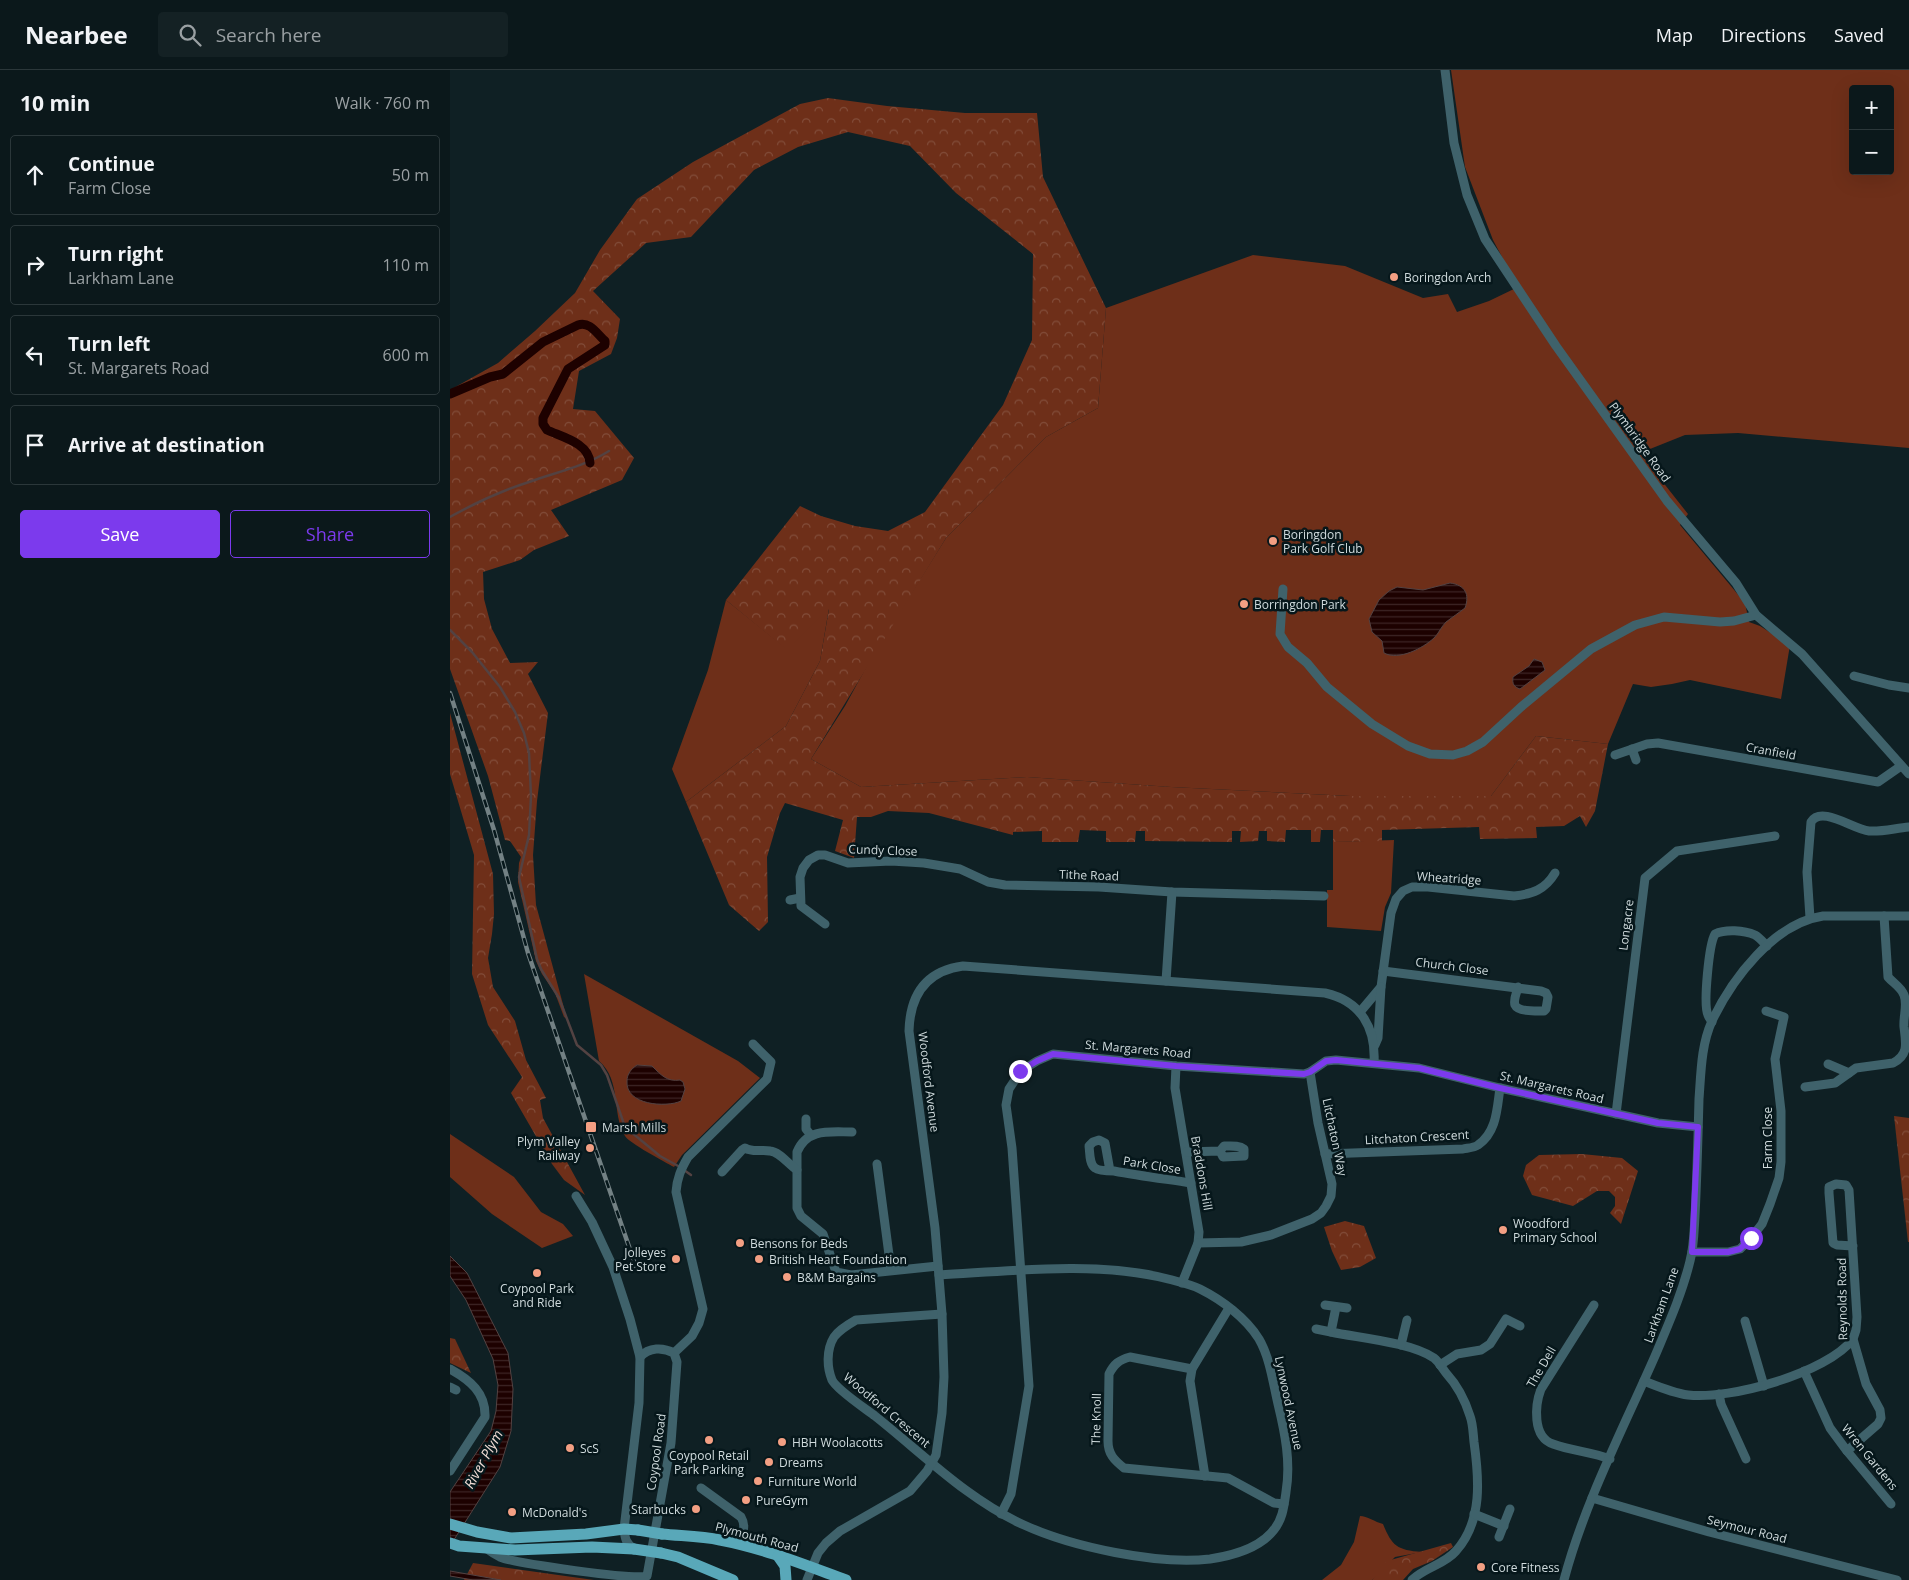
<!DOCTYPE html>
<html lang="en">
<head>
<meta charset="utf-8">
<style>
	body { margin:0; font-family:"Open Sans",sans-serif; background:#142124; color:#f1f3f6 }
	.controls { position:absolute; right:15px; top:15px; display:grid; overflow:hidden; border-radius:5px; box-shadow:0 5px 20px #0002 }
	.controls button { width:45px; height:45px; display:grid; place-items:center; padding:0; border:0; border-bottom:1px solid #2b373a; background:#0b181b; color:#f1f3f6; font:25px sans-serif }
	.stop { position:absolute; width:15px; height:15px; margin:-11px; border:4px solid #7c3aed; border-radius:50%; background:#fff }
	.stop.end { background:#7c3aed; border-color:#fff; box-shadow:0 1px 5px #0008 }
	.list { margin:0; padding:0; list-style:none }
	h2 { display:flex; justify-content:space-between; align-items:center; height:65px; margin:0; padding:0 20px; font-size:21px }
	h2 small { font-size:16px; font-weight:400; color:#9aa0a3 }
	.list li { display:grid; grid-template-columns:32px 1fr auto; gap:15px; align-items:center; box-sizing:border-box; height:80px; margin:0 10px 10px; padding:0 10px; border:1px solid #2b373a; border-radius:5px }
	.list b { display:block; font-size:19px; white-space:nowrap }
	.list p { margin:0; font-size:16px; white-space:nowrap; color:#9aa0a3 }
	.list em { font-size:16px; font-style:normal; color:#9aa0a3 }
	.actions { display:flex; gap:10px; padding:15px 20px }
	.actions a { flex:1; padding:11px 0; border:1px solid #7c3aed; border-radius:5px; text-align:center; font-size:18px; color:#7c3aed }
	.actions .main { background:#7c3aed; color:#fff }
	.icon { flex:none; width:28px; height:28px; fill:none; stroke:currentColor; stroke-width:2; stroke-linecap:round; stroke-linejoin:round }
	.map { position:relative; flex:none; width:1459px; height:1510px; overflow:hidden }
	header { display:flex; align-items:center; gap:30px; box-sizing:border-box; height:70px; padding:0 25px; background:#0b181b; border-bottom:1px solid #2b373a }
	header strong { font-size:24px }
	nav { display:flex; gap:28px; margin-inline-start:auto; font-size:18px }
	.search { width:350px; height:45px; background:#142124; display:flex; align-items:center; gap:12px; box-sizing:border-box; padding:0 18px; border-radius:5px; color:#9aa0a3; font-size:19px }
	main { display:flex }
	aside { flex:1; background:#0b181b }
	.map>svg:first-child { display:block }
	.green { fill:#6e2f19; fill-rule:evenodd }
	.forest { fill:url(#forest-crowns) }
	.water { fill:url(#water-rules); stroke:#534242 }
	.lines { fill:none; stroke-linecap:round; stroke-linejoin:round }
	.stream { stroke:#534242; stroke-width:2.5 }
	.canal { stroke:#1d0100; stroke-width:9 }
	.minor { stroke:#3f626b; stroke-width:9 }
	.major { stroke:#59a8b9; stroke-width:11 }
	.rail-casing { stroke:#738184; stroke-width:4.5 }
	.rail { stroke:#06171b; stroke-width:2.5; stroke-dasharray:8; stroke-linecap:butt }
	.major-bridge { stroke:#59a8b9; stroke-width:11 }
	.route { stroke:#7c3aed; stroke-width:6 }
	.poi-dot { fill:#f39f83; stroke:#06171b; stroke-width:2 }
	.labels { text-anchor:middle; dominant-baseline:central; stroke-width:5; stroke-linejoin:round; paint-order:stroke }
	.poi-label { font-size:12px; fill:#d0dbdd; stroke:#06171b; text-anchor:start }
	.street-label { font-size:12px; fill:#d0dbdd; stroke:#06171b }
	.water-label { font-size:14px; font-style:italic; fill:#f1dcd5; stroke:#06171b }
</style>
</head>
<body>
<header>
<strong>Nearbee</strong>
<div class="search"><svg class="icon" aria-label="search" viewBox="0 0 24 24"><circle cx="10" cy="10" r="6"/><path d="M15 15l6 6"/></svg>Search here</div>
<nav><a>Map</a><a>Directions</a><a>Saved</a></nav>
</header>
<main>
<aside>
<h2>10 min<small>Walk · 760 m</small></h2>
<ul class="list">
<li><svg class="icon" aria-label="ahead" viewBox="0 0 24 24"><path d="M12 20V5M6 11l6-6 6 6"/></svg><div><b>Continue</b><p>Farm Close</p></div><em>50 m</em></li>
<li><svg class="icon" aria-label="right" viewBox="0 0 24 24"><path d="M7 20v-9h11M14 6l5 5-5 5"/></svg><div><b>Turn right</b><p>Larkham Lane</p></div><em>110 m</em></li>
<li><svg class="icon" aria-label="left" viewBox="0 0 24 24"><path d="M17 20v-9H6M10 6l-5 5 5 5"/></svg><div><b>Turn left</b><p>St. Margarets Road</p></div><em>600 m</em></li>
<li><svg class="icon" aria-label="arrive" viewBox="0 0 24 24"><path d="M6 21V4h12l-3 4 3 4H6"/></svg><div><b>Arrive at destination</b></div></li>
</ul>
<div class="actions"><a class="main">Save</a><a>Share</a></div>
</aside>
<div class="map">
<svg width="1459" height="1510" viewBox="0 0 1459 1510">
	<defs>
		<pattern id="forest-crowns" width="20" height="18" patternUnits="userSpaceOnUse" patternTransform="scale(1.25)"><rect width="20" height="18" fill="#6e2f19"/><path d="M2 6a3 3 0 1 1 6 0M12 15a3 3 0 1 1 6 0" fill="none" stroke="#824d3a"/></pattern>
		<pattern id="water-rules" width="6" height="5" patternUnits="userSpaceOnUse" patternTransform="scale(1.25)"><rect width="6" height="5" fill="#1d0100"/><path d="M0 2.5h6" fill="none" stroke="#3d2525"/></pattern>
	</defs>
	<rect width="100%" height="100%" fill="#0f2024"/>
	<!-- green -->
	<g class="green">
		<path d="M1001,0H1459V378L1288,363L1235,365L1190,383L1238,444L1230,455L1295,533L1299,552L1310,556L1340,575L1331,629L1240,610L1222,614L1201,617L1183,614L1158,674L1086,666L1041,726H900L721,717L577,707L411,717L361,689L395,636L423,585L496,468L596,367L648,338L656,238L803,185L895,196L973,228L998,224L1007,242L1039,231L1068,217L1043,170L1015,97ZM1403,19H1440V101H1403Z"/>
		<path d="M276,530L337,579L379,538L370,591L336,656L236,732L222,699L258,600Z"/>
		<path d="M944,770L941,823L935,837L931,861L877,857V820H883V772Z"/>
		<path d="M134,904L288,991L310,1008L232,1085L224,1097C215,1092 179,1073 175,1066C161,1042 172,1011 149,991Z"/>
		<path d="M0,1064L64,1107L91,1142L113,1154L123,1166L92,1178L42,1144L0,1107Z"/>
		<path d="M910,1446C917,1446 925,1452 933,1454C942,1476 947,1480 972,1482L945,1487L922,1510H872L891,1495L904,1472Z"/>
	</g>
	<!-- forest -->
	<g class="forest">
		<path d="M378,28L437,36L515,43H587L593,107L656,238L648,338L596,367L496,468L361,689L411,717L577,707L721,717L900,726H1041L1086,666L1158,674L1145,741L1136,757L1130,746L1114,756L1086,757L1087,768L1030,769L1029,757L932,760V771L883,772V760H871L870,772H861V760H836L835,772L817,771V761H809L808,771L790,772L791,761H782V772L695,771V761H686L685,772H656V761L630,760L628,772H592V761L563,762V765L479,743L438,741L421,747H407L404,788L385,781L393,750L335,733L330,743L317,787L318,852L309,861L279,835L236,732L336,656L370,591L379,539L337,580L276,530L350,436L371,446L405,456L438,461L475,442L553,335L582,270L583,184L506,123L460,76L398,62L348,77L304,100L241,167L196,173L143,221L170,249L167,268L161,284L129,301L123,339L145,341L184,388L172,410L101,440L119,466L84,480L70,490L33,502L34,529L42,559L60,593L88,592L78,604L98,643L87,731L83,785L86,835L117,949L114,947L105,923L92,904L86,891L68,812L69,793L71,787L60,771L55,770L38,706L0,599V320L48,293L85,261L125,223L150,180L187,129L243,92L350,34Z"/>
		<path d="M0,643L43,804L44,844L42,864L38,888L43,917L65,951L76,990L96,1028L90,1030L93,1048L135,1125L114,1110L102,1094L61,1023L72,1007L38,955L22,904L24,785L0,704Z"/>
		<path d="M1444,1046L1459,1048V1172H1458Z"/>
		<path d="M1132,1084L1172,1088L1188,1101L1171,1154L1160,1143L1165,1136V1127L1159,1121H1147L1123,1136L1082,1125L1073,1106L1076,1095L1089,1085Z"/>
		<path d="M895,1151L914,1156L926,1188L910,1197L891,1200L882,1181L874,1157Z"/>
		<path d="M0,1268L5,1269L21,1303L0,1293Z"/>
		<path d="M1001,1473L1003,1477L982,1491L963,1499L953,1510H922L937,1491Z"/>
		<path d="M23,1493L144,1510H14Z"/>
	</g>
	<!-- water -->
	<g class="water">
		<path d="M1000,513C1015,515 1020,524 1015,538C1009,543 1002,547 996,552C991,557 989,563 984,568C973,578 949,591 934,583L932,571L922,562L919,549L929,530L939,521L947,517L973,520Z"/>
		<path d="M1084,589L1092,592L1095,600L1070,619C1064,617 1062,614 1063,607L1079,596Z"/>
		<path d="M187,995L202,996C211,1005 217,1012 230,1010L233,1012L235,1019L231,1031C216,1038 175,1035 177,1011C177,1004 181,999 187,995Z"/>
		<path d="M0,1186L17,1203L58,1283L63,1319L61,1361L50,1397L0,1476V1422L41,1361L46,1341L48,1315L43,1289L16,1230L0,1206Z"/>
		<path d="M0,1501L51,1510H23L0,1506Z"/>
	</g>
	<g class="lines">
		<!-- stream -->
		<g class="stream">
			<path d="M0,447C25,433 51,421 79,412C107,402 133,397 159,381"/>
			<path d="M0,560L22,582L50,617L65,642L74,663L79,683L81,726L79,765L69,807L87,889L91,899L109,928L127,975L151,995L157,1005L175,1057L210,1086L230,1097"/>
			<path d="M234,1100L241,1105"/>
		</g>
		<!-- canal -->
		<path class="canal" d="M0,324L40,307L53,304L93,272L128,255C140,251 147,264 155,271V275L118,299L93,348V354L97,360C112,367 139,373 140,393"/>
		<!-- minor -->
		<g class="minor">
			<path d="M995,0L1004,73L1017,125L1035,169L1106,276L1217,431L1286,513L1306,545L1352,584L1459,704"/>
			<path d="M833,519L830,564L838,577L857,593L877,617L922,654L958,676L980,684L1003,685L1017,681L1033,672L1071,637L1141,579L1185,555L1214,547L1270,552L1284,551L1306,545"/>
			<path d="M1404,606L1439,615L1459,618"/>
			<path d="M1182,679L1186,690"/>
			<path d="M1165,685L1197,674L1208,673L1428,712L1451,696"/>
			<path d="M340,830L350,828"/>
			<path d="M1360,848L1357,802L1361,752C1371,735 1403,759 1419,761C1432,762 1446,758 1459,757"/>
			<path d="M375,854L351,836L350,807L353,798L359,790L368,785H375L398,793L441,791L474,793L510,799L538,812L555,815L649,817L722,822L874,826"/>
			<path d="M933,901L1091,921L1096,923L1098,927L1096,939L1094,941C1087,941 1068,942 1065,935C1063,930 1067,922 1068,917"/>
			<path d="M716,911L722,822"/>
			<path d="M910,942L931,917L941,843L946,829L953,821L962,817H978L1064,826C1082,824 1095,820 1105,803"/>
			<path d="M1262,952C1261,950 1259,948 1258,945C1253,935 1259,874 1265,864C1275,859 1294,860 1305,865C1309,867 1314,873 1317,876"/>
			<path d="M925,975L928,968L931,917"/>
			<path d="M1378,994L1399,1003"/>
			<path d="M726,996L725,1018L749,1162L748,1173L732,1213"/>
			<path d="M1355,1017L1385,1013L1406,998L1443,993C1459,985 1456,973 1454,957C1453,946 1458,935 1454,925C1451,917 1443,913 1438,907L1434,846"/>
			<path d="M1166,1044L1195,808L1227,781L1325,766"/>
			<path d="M356,1049V1059L360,1064"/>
			<path d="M402,1062C380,1062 357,1058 347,1082V1138L351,1146L373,1164L386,1202L401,1205L488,1196"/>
			<path d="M736,1082L770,1081L774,1076C781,1076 789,1075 794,1079V1086L773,1087L770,1081"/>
			<path d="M875,1084L1013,1079C1017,1078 1024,1078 1028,1075C1047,1062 1047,1038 1050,1018"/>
			<path d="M427,1094L441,1200"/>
			<path d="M660,1101L655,1073L649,1070L643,1072L639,1076C640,1082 639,1094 645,1098C649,1101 658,1101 664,1101C690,1106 715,1109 741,1113"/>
			<path d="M272,1102L292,1080L295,1078C304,1083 311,1079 320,1081C330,1082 338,1094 347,1100"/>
			<path d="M126,1126L142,1152L163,1197L180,1249L190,1287L189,1333L174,1459C175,1469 176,1473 184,1479"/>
			<path d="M748,1173L791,1172L821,1165L862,1149L871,1143L876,1136L881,1126L882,1114L868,1053L860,1002"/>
			<path d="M1242,1182H1278L1290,1179L1301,1168L1312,1154L1320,1134L1329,1108L1331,1092V1041L1325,989L1334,947L1316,941"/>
			<path d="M489,1205C561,1201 648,1191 718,1209C729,1212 740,1214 750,1219C772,1230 796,1248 809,1269C820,1288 823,1313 828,1334C835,1363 841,1392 836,1422C835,1429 834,1437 832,1444C823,1475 787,1485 760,1489C707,1495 622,1477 574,1455C518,1430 473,1384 425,1346C416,1339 387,1320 382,1310C377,1298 376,1280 384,1267C389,1260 399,1254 406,1250L492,1244"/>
			<path d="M875,1235L897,1238"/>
			<path d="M1144,1235L1091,1319C1085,1335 1082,1367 1103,1374C1122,1381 1142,1382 1160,1389"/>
			<path d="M886,1237L881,1262C909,1268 960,1272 984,1288C989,1292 992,1298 996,1303C1007,1315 1015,1330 1020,1346C1023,1354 1023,1363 1024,1372C1029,1408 1033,1451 1006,1481C994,1495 975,1497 962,1510"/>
			<path d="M1295,1251L1314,1316"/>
			<path d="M866,1259L881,1262"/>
			<path d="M951,1275L957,1250"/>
			<path d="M224,1283L242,1266L249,1253L253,1239L226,1122C227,1108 231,1099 238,1087L317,1009L321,992L303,974"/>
			<path d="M990,1295L1007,1284L1031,1280L1040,1274L1056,1249L1070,1256"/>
			<path d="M0,1299C20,1310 36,1323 35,1347L0,1401"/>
			<path d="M742,1299L680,1287C669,1290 664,1294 659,1304L658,1371C658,1384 664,1390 674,1398L778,1408L824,1433L834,1434"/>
			<path d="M1354,1301L1380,1358L1397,1381L1441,1434"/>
			<path d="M1194,1311C1209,1317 1223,1323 1238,1325C1280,1330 1377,1303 1403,1269"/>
			<path d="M0,1317L6,1320"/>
			<path d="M1269,1324L1271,1334L1296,1389"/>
			<path d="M1397,1381L1428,1354L1431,1348L1430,1340L1416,1314L1403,1269L1406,1260L1407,1247L1399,1120L1396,1115L1386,1114L1379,1117V1123L1383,1173L1387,1175L1403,1176"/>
			<path d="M755,1406L740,1311L742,1299L779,1238"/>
			<path d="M251,1418L291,1447C297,1457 292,1464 287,1474"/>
			<path d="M1142,1428L1259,1462L1447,1510"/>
			<path d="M551,1444L561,1424L579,1316L562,1078L556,1035L559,1019L571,1001L587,991L603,984L726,996L854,1004L860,1002L876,991L886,990L969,998L1050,1018L1208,1053L1248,1057"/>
			<path d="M1024,1444L1054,1456"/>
			<path d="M1049,1467L1060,1439"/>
			<path d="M37,1479C41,1482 46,1485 50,1487C67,1494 185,1510 197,1506L221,1373L227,1292L224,1283C213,1277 199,1277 190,1287"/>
			<path d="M357,1510L368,1483L376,1473L390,1461L460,1421L477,1401L486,1385L492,1343L494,1307L492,1244L485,1158L459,961C460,925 476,901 513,896L875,923C911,931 926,958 924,993"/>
			<path d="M1114,1510C1134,1434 1173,1359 1205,1286C1218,1255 1232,1224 1240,1191C1244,1176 1244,1161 1245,1146C1247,1107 1248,1068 1249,1029C1251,1003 1251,975 1262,951C1282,909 1324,853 1373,846H1459"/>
		</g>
		<!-- major -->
		<g class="major">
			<path d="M0,1454L27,1462L61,1468L136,1464L174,1459L188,1460"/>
			<path d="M212,1464C231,1466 251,1466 270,1470C313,1478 355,1495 396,1510"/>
			<path d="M0,1473L9,1476L65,1480L142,1477L184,1479"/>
			<path d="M211,1483L228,1487L283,1510"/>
			<path d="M328,1486L335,1496L336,1510"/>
		</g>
		<!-- rail casing -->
		<g class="rail-casing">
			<path id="rail" d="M0,623L44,760L78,883L186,1197"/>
		</g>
		<!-- rail -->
		<use href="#rail" class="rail"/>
		<!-- major-bridge -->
		<g class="major-bridge">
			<path d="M188,1460L212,1464"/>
			<path d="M184,1479L211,1483"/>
		</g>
	</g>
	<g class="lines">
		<!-- route -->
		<path class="route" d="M570,1001L587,991L603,984L726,996L854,1004L860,1002L876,991L886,990L969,998L1050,1018L1208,1053L1248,1057L1242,1182H1278L1290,1179L1301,1168"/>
	</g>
	<!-- markers -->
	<g class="poi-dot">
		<circle cx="944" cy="207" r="5"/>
		<circle cx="823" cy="471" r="5"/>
		<circle cx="794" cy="534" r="5"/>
		<rect x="135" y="1051" width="12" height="12" rx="2.5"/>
		<circle cx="140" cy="1078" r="5"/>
		<circle cx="1053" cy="1160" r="5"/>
		<circle cx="290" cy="1173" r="5"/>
		<circle cx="226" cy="1189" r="5"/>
		<circle cx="309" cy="1189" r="5"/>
		<circle cx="87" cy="1203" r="5"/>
		<circle cx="337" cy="1207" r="5"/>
		<circle cx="259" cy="1370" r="5"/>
		<circle cx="332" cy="1372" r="5"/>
		<circle cx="120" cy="1378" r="5"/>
		<circle cx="319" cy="1392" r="5"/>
		<circle cx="308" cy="1411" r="5"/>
		<circle cx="296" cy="1430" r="5"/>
		<circle cx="246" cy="1439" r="5"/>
		<circle cx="62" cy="1442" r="5"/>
		<circle cx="1031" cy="1497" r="5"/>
	</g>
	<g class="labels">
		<!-- poi labels -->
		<g class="poi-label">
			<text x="954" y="207">Boringdon Arch</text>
			<text x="833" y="464">Boringdon<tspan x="833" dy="14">Park Golf Club</tspan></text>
			<text x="804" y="534">Borringdon Park</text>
			<text x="152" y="1057">Marsh Mills</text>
			<text x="130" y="1071" text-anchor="end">Plym Valley<tspan x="130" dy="14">Railway</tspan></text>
			<text x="1063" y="1153">Woodford<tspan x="1063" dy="14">Primary School</tspan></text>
			<text x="300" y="1173">Bensons for Beds</text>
			<text x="216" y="1182" text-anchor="end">Jolleyes<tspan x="216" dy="14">Pet Store</tspan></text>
			<text x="319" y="1189">British Heart Foundation</text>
			<text x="347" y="1207">B&amp;M Bargains</text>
			<text x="87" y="1218" text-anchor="middle">Coypool Park<tspan x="87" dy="14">and Ride</tspan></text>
			<text x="342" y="1372">HBH Woolacotts</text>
			<text x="130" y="1378">ScS</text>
			<text x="259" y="1385" text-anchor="middle">Coypool Retail<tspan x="259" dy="14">Park Parking</tspan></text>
			<text x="329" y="1392">Dreams</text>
			<text x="318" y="1411">Furniture World</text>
			<text x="306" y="1430">PureGym</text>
			<text x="236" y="1439" text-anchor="end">Starbucks</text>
			<text x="72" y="1442">McDonald's</text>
			<text x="1041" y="1497">Core Fitness</text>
		</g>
		<!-- street labels -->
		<g class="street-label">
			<text transform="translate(1190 372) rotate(54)">Plymbridge Road</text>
			<text transform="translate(1321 681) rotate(10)">Cranfield</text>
			<text transform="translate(433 780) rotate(2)">Cundy Close</text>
			<text transform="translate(639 805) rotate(2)">Tithe Road</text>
			<text transform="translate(999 808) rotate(4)">Wheatridge</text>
			<text transform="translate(1176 855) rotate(-83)">Longacre</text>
			<text transform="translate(1002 896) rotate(7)">Church Close</text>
			<text transform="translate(688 979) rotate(5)">St. Margarets Road</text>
			<text transform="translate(479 1012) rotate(83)">Woodford Avenue</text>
			<text transform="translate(1102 1017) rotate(13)">St. Margarets Road</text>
			<text transform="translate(885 1067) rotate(78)">Litchaton Way</text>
			<text transform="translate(967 1067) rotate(-3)">Litchaton Crescent</text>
			<text transform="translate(1317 1068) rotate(-90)">Farm Close</text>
			<text transform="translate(702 1095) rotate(9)">Park Close</text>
			<text transform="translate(752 1103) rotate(80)">Braddons Hill</text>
			<text transform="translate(1392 1229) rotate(-91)">Reynolds Road</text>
			<text transform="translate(1211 1235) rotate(-70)">Larkham Lane</text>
			<text transform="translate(1091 1297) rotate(-60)">The Dell</text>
			<text transform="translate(839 1333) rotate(78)">Lynwood Avenue</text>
			<text transform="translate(437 1340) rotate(40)">Woodford Crescent</text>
			<text transform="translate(646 1349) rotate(-89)">The Knoll</text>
			<text transform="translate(206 1382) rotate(-82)">Coypool Road</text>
			<text transform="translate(1420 1387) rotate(51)">Wren Gardens</text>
			<text transform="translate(1297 1459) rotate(14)">Seymour Road</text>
			<text transform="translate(307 1467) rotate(15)">Plymouth Road</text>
		</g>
		<!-- water labels -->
		<g class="water-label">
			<text transform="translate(33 1389) rotate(-61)">River Plym</text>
		</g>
	</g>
</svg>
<div class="controls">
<button>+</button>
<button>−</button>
</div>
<div class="stop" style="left:1301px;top:1168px"></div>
<div class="stop end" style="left:570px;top:1001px"></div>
</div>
</main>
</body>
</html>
